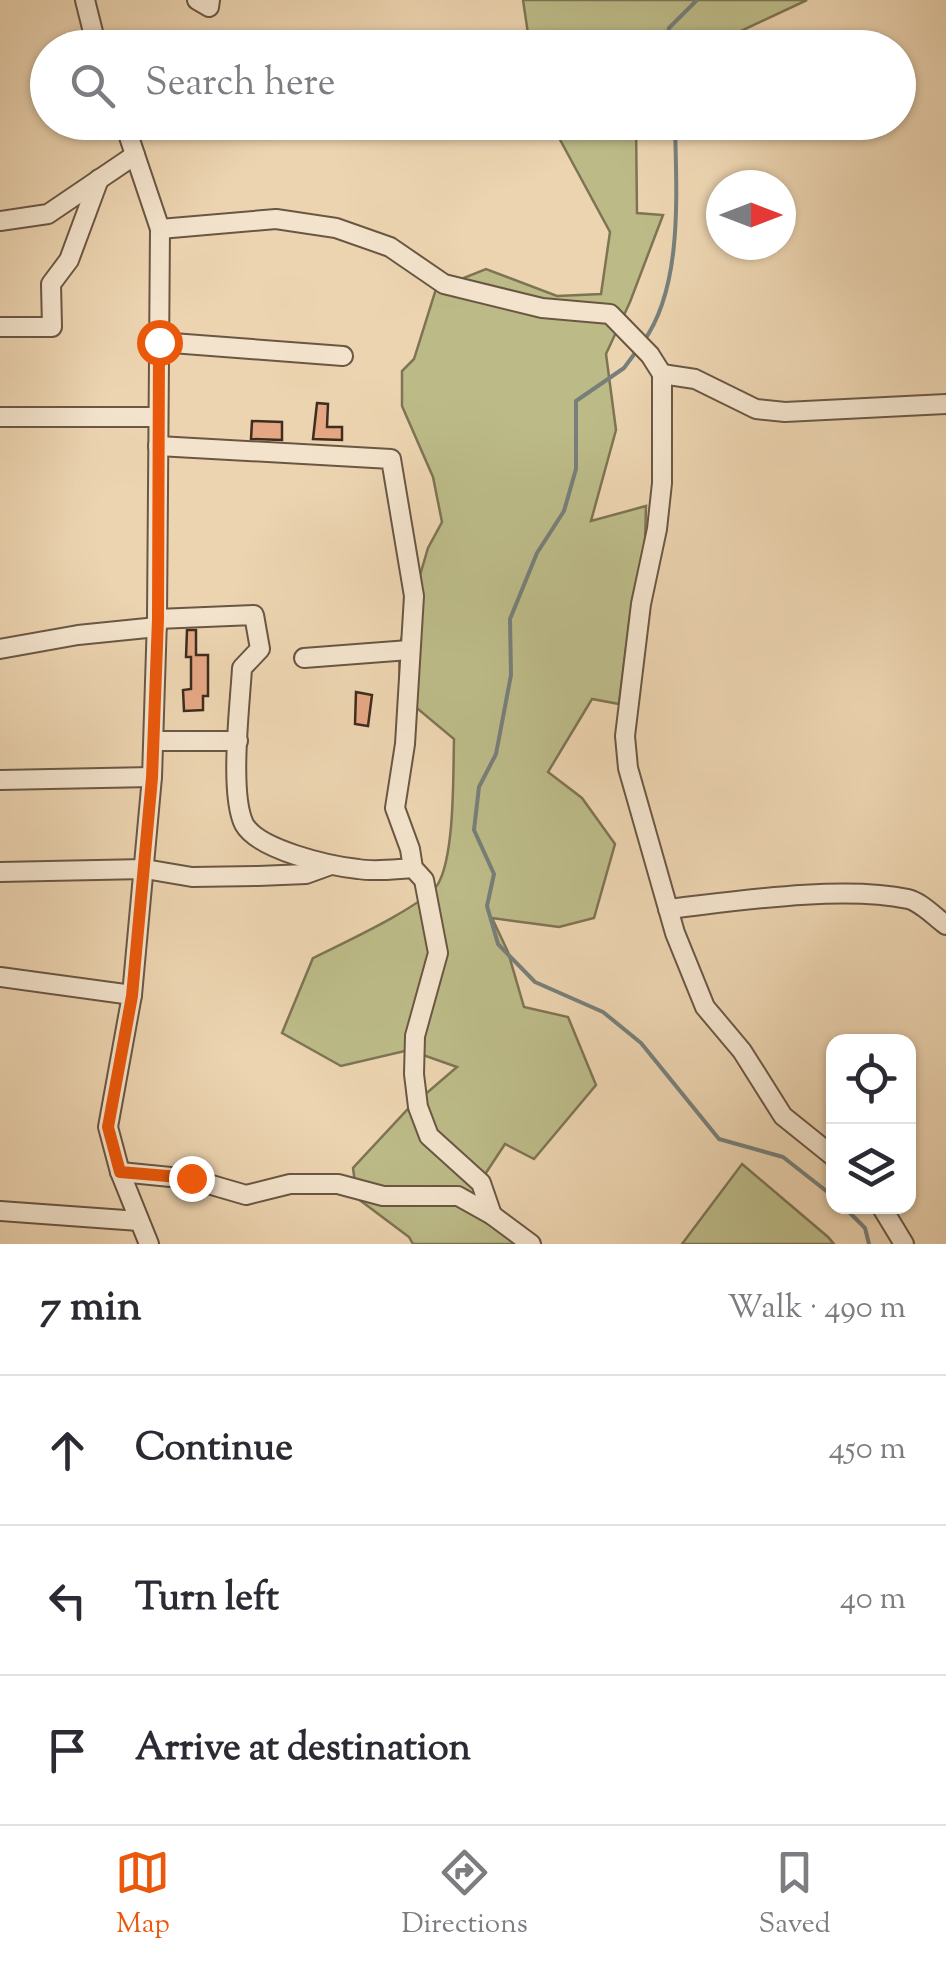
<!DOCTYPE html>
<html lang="en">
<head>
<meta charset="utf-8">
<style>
	body { margin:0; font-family:"Sorts Mill Goudy",serif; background:#f2f2f3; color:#2b2b33 }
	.controls { position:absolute; right:30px; bottom:30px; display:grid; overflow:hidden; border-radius:20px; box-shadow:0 2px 8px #0004 }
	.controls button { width:90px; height:90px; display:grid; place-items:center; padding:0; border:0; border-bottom:2px solid #e1e1e2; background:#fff; color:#2b2b33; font:50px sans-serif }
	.compass { position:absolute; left:706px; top:170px; width:90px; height:90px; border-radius:50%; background:#fff; box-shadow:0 2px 8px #0004; rotate:90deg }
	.stop { position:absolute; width:30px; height:30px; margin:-22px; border:8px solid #ea580c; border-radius:50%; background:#fff }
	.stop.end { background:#ea580c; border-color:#fff; box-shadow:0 2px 10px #0008 }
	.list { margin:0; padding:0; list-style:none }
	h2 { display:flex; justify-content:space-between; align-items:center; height:130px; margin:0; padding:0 40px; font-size:42px }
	h2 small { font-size:32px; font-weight:400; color:#7c7c81 }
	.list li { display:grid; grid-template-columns:65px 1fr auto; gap:30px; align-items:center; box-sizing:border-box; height:150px; padding:0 40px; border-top:2px solid #e1e1e2 }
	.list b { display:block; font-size:38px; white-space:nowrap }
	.list em { font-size:32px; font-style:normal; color:#7c7c81 }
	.icon { flex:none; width:55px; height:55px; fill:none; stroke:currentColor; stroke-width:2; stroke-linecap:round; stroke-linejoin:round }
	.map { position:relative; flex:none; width:946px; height:1244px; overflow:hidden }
	.search { position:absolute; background:#fff; box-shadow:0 2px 8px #0004; left:30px; right:30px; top:30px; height:110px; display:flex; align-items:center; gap:25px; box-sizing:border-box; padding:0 35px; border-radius:55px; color:#7c7c81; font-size:38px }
	.sheet { height:580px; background:#fff }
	nav { display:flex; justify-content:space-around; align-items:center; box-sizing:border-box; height:140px; border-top:2px solid #e1e1e2; background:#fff; font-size:28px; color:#7c7c81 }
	nav a { display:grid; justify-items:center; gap:5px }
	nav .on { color:#ea580c }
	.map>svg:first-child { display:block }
	.green { fill:#bcbb88; stroke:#7e7454; stroke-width:2.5 }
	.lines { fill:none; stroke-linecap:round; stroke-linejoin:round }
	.stream { stroke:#777f7a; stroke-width:4 }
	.building { fill:#e5a784; stroke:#3f2d1f; stroke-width:2.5 }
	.minor-casing { stroke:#6a5743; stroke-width:22 }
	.minor { stroke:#f3e3cc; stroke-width:18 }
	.route { stroke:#ea580c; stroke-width:12 }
</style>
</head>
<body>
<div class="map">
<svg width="946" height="1244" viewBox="0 0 946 1244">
	<rect width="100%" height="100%" fill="#ecd4b0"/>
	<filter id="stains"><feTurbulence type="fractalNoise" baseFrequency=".002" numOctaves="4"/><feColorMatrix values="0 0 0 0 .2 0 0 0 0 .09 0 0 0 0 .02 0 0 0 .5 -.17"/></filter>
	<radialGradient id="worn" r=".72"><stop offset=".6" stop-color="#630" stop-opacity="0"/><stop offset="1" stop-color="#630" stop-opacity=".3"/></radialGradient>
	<!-- green -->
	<g class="green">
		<path d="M523,0H807L707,47H530Z"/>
		<path d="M551,123H636L637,213L663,215L630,302L606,354L616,430L591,521L646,506L645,545L632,600L619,704L592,699L548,772L582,798L615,844L594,918L559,927L492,918L508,952L524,1007L568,1017L596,1085L534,1159L505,1144L476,1188L534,1244H413L409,1237L357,1198L353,1168L407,1110L457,1067L409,1050L341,1066L282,1033L313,958C339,945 426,905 438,884C455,854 453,774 454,739L400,694L399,647L428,548L442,522L433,477L402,406V371L414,359L436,289L486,269L557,296L601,294L610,232Z"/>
		<path d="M742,1164L828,1237L834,1244H682Z"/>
	</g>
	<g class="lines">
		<!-- stream -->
		<g class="stream">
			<path d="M666,48L669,28L697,0"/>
			<path d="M643,342C684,286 676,189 675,122"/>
			<path d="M638,349L624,368L576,401V469L564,511L537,553L510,619L511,675L496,754L479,787L474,830L494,874L487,906L498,944L535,982L603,1012L641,1043L719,1139L783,1157L834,1197"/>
			<path d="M843,1206L865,1228L869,1244"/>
		</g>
	</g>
	<!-- building -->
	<g class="building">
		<path d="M317,403L328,404L327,427H342V440L313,439Z"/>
		<path d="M252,421L282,422V440L251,439Z"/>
		<path d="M187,630H196V655H208V696H203V710L184,711L183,690L191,689V657H186Z"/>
		<path d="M356,692L372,695L368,726L355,724Z"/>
	</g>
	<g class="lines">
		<!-- minor casing -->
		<g class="minor-casing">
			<g id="minor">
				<path d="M85,0L97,48"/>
				<path d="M197,0L209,7L210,0"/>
				<path d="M124,122L160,229L157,619L152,777L132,995L108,1127L120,1172L149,1244"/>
				<path d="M0,221L48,214L135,155"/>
				<path d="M160,229L276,219L336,228L390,247L444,284L542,308L610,314L650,355L662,374V483L657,529L641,604L625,736L628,768L675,933L705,1007L742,1051L783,1116L834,1157"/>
				<path d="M0,327H52L51,284L69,260L99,179"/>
				<path d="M159,342L343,356"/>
				<path d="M662,374L695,379L756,409L785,412L946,404"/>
				<path d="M0,417H158"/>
				<path d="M158,446L391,459L414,596L405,744L395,808L410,849L413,868L424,880L438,953L415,1036L414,1074L418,1107L429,1136L481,1183L492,1215"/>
				<path d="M157,619L254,615L260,649L242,668C240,705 229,793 244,824C258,850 330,866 358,869C376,872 395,869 413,868"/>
				<path d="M0,649L78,635L157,627"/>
				<path d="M304,658L409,650"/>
				<path d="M154,741H238"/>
				<path d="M0,780L152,777"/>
				<path d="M0,872L145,869L192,877L258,876L306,874L331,865"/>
				<path d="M668,909C737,901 842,885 908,899C921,902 935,917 946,925"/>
				<path d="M0,977L132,995"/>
				<path d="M120,1172L191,1179L246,1195L290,1184H338L383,1196H458L492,1215L531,1244"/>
				<path d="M881,1206L904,1244"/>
				<path d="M0,1211L139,1221"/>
			</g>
		</g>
		<!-- minor -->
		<use href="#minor" class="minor"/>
	</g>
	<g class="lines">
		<!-- route -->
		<path class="route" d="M159,342L158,619L152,778L132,996L108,1127L120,1172L191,1178"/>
	</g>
	<rect width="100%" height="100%" filter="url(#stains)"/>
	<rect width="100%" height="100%" fill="url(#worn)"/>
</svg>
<div class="controls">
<button><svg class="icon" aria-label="locate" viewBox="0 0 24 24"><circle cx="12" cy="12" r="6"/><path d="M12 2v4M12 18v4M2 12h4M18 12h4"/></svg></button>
<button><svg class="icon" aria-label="layers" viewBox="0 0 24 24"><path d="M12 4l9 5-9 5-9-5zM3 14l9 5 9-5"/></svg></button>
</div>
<svg class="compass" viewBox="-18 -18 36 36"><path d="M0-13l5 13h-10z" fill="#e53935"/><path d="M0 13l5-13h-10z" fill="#7c7c81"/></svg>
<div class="stop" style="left:159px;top:342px"></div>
<div class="stop end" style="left:191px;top:1178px"></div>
<div class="search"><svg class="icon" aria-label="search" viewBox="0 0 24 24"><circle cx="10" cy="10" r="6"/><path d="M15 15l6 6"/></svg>Search here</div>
</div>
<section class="sheet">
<h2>7 min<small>Walk · 490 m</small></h2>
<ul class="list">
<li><svg class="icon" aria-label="ahead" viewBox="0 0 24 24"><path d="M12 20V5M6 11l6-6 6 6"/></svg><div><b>Continue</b></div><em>450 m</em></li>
<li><svg class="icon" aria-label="left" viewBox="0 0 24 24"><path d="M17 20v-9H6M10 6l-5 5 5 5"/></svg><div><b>Turn left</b></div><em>40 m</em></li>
<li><svg class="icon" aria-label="arrive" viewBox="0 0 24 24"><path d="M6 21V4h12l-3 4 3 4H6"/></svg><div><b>Arrive at destination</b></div></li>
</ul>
</section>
<nav>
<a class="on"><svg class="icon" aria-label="map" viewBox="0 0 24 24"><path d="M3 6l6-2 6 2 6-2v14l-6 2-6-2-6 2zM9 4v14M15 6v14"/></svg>Map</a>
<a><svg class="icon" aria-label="directions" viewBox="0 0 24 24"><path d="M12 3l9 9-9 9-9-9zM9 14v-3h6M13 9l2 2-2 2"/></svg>Directions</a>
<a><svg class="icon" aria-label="saved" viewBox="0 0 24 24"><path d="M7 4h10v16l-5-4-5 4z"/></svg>Saved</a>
</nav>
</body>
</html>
